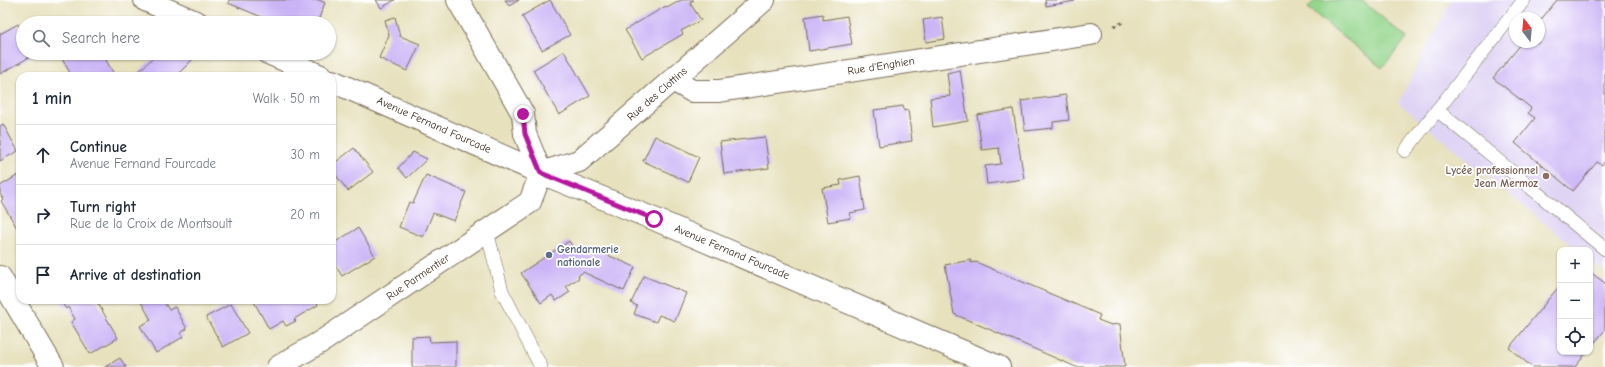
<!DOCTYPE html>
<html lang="en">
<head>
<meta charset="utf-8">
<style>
	body { margin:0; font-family:"Comic Neue",sans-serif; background:#f6f6f7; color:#1f2937 }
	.controls { position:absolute; right:12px; bottom:12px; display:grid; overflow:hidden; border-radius:8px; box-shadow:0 1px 3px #0004 }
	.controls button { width:36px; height:36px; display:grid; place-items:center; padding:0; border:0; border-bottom:1px solid #e0e1e3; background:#fff; color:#1f2937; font:20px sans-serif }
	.compass { position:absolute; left:1509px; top:12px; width:36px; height:36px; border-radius:50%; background:#fff; box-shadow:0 1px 3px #0004; rotate:344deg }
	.stop { position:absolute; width:12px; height:12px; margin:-9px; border:3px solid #b5179e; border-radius:50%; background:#fff }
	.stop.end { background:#b5179e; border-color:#fff; box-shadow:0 1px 4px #0008 }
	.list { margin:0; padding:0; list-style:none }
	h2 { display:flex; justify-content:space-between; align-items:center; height:52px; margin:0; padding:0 16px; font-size:17px }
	h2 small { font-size:13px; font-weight:400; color:#747a83 }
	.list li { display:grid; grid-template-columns:26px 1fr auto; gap:12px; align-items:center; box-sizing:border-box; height:60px; padding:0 16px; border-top:1px solid #e0e1e3 }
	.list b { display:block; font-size:15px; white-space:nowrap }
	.list p { margin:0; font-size:13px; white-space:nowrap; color:#747a83 }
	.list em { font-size:13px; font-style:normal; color:#747a83 }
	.icon { flex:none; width:22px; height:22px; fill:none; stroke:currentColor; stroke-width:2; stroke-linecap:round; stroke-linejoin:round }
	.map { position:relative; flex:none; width:1605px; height:367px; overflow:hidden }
	.search { position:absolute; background:#fff; box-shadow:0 1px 3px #0004; left:16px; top:16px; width:320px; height:44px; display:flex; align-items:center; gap:10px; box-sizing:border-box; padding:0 14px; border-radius:22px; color:#747a83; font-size:15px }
	.panel { position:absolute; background:#fff; box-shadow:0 1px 3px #0004; left:16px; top:72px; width:320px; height:232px; border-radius:12px }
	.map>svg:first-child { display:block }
	.built { fill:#dfd4f4; fill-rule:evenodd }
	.pitch { fill:#95d68d; stroke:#688056 }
	.building { fill:#cbb4f6 }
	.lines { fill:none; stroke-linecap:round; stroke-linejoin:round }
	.lane-casing { stroke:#776a56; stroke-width:14 }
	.street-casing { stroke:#776a56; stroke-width:24 }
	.secondary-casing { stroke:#776a56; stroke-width:24 }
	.path { stroke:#776a56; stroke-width:2.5; stroke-dasharray:3 3; stroke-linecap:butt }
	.lane { stroke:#fff; stroke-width:13 }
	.street { stroke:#fff; stroke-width:22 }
	.secondary { stroke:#fff; stroke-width:22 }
	.route { stroke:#b5179e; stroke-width:5 }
	.education-dot { fill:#8d6e63; stroke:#fff; stroke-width:1.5 }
	.service-dot { fill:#5c6f8a; stroke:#fff; stroke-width:1.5 }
	.labels { text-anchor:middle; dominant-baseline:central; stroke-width:3.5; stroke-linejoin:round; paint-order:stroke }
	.street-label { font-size:11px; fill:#3b2a1e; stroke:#fff }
	.education-label { font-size:11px; font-weight:bold; fill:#785e54; stroke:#fff; text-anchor:end }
	.service-label { font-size:11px; font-weight:bold; fill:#4e5e75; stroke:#fff; text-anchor:start }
</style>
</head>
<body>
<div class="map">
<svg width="1605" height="367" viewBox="0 0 1605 367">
	<rect width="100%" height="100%" fill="#fff"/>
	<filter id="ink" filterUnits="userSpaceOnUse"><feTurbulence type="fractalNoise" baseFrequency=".025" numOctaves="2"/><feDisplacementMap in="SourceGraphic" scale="8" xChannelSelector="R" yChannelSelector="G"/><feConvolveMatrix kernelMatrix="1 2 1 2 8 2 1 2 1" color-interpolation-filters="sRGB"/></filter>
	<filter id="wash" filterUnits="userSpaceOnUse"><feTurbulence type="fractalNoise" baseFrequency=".012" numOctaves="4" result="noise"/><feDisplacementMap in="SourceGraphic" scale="16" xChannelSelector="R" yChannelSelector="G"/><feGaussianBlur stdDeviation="0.9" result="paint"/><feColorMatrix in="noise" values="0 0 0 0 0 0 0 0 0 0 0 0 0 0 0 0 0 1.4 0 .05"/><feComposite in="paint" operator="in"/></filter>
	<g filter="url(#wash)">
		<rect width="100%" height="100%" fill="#e7e1bd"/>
		<!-- built -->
		<path class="built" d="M1451,0H1605V273L1590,260V250H1577L1398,103ZM1515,18H1539V42H1515Z"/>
		<!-- pitch -->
		<path class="pitch" d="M1315,0H1361L1407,38L1382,68L1308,8Z"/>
		<g id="blocks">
			<!-- building -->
			<g class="building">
				<path d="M229,0H319L325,3L317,23H276L228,3Z"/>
				<path d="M376,0H395L381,8Z"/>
				<path d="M505,0H519L509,6Z"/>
				<path d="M550,0L570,35L542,50L522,16Z"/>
				<path d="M681,0H694L690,3L701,20L681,31L683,34L642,58L625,30L666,6L667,8Z"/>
				<path d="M1045,0H1075V1L1046,6Z"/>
				<path d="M1557,0H1605V161L1602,165L1597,162L1573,191L1515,143L1535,118L1528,113L1531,108L1493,78L1523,42H1539V22Z"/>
				<path d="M823,14V20L847,16L852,44L809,51L805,17Z"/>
				<path d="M395,17L400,36L420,44L407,71L379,58L389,35L385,20Z"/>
				<path d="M942,17L945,39L926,42L923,20Z"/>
				<path d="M18,24L23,33V53L35,54L0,74V34Z"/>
				<path d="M564,51L590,96L559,115L533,70Z"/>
				<path d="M73,53H102L115,76H72L62,59Z"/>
				<path d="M158,53H189L196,56L176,76H134Z"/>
				<path d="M960,70L968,121L933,127L930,98L950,96L947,73Z"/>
				<path d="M1066,95L1069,120L1053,122V128L1025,131L1021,101Z"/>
				<path d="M903,106L904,111L908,110L912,141L879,146L874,110Z"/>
				<path d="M1013,109L1024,179L987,184L985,166L1001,164L999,148L982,150L977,115Z"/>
				<path d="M3,124L18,151L0,161V126Z"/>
				<path d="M655,136L699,157L688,182L643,161Z"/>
				<path d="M765,137L769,168L724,174L720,142Z"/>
				<path d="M354,148L373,172L348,191L332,170V165Z"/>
				<path d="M413,152L427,159L407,178L398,168Z"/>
				<path d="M20,174V233L1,201L3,199L0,194V186Z"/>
				<path d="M426,175L466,192L454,221L433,213L423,237L399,227L409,202L413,203Z"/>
				<path d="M860,176L865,210L850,213L851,218L828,222L822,188L841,185L840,180Z"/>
				<path d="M358,228L375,256L342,276L332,260V244Z"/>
				<path d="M569,241L573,247L591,255L594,249L635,267L624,291L583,272L578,276L579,278L566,286L570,292L556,301L552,295L541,303L521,273Z"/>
				<path d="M971,260V263L976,262L1100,315L1098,320L1111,325L1120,324L1125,367H1076L954,314L945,265Z"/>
				<path d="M1590,272L1605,283V330L1590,348Z"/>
				<path d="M644,276L686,293L675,321L659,315L656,322L634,314L637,306L631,303Z"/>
				<path d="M1560,285V352H1587L1575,367H1532L1509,348Z"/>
				<path d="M60,300H96L118,338L90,354L71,322L75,319L68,307L66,309Z"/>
				<path d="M140,300H163L169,310L175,307L187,329L180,333L183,337L156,353L140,326L151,320Z"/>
				<path d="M253,300H317L316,301L318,305L294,319L296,321L286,326L283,321L269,329Z"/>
				<path d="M231,304L248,333L223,347L206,317Z"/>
				<path d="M429,336L430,342L456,341V367H412V337Z"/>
				<path d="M120,358L126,367H105Z"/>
			</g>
		</g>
	</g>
	<g filter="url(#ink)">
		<use href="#blocks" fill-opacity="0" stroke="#776a56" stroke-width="1"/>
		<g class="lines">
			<!-- lane casing -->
			<g class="lane-casing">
				<g id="lane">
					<path d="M1437,110L1605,249"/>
					<path d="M1405,151L1524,0"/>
					<path d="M487,231L502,291L541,367"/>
				</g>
			</g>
			<!-- street casing -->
			<g class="street-casing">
				<g id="street">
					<path d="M458,0L523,114L525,134L541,173"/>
					<path d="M673,80L692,91H719L1091,34"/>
					<path d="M541,173L579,161L764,0"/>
					<path d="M0,277L53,367"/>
					<path d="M278,367L324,340L530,202L541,173"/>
				</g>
			</g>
			<!-- secondary casing -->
			<g class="secondary-casing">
				<g id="secondary">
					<path d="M145,0L198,23"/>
					<path d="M268,53L321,76"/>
					<path d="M332,81L541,173L654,219L999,367"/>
				</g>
			</g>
			<!-- path -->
			<path class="path" d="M1114,26L1124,22"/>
			<!-- lane -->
			<use href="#lane" class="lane"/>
			<!-- street -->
			<use href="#street" class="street"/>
			<!-- secondary -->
			<use href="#secondary" class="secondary"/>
		</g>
	</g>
	<g class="lines" filter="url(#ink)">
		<!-- route -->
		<path class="route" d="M523,114L525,134L541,173L654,219"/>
	</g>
	<!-- markers -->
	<circle class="education-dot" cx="1546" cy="176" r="4"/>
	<circle class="service-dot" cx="549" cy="255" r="4"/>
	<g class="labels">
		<!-- street labels -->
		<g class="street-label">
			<text transform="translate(881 66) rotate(-9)">Rue d'Enghien</text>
			<text transform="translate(657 94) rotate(-41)">Rue des Clottins</text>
			<text transform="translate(434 125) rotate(24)">Avenue Fernand Fourcade</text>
			<text transform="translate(732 252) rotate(23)">Avenue Fernand Fourcade</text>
			<text transform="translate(418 277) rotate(-34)">Rue Parmentier</text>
		</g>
		<!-- education labels -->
		<g class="education-label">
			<text x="1538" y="170">Lycée professionnel<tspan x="1538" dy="13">Jean Mermoz</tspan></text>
		</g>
		<!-- service labels -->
		<g class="service-label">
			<text x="557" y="249">Gendarmerie<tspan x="557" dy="13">nationale</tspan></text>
		</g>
	</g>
</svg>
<div class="controls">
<button>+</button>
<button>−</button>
<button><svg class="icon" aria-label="locate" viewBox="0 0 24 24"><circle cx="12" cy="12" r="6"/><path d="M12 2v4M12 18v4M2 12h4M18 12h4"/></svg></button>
</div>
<svg class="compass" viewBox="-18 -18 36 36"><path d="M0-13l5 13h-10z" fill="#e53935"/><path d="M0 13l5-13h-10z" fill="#747a83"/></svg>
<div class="stop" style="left:654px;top:219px"></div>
<div class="stop end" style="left:523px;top:114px"></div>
<div class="search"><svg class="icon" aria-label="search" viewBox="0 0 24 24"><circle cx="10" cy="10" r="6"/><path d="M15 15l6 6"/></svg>Search here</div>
<section class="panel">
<h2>1 min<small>Walk · 50 m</small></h2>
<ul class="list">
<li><svg class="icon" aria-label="ahead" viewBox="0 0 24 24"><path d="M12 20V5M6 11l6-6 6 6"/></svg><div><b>Continue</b><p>Avenue Fernand Fourcade</p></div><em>30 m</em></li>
<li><svg class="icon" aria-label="right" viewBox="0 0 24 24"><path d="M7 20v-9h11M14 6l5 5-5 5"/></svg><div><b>Turn right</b><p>Rue de la Croix de Montsoult</p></div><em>20 m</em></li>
<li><svg class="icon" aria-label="arrive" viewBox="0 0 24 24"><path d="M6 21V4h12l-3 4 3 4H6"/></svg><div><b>Arrive at destination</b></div></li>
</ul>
</section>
</div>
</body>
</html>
